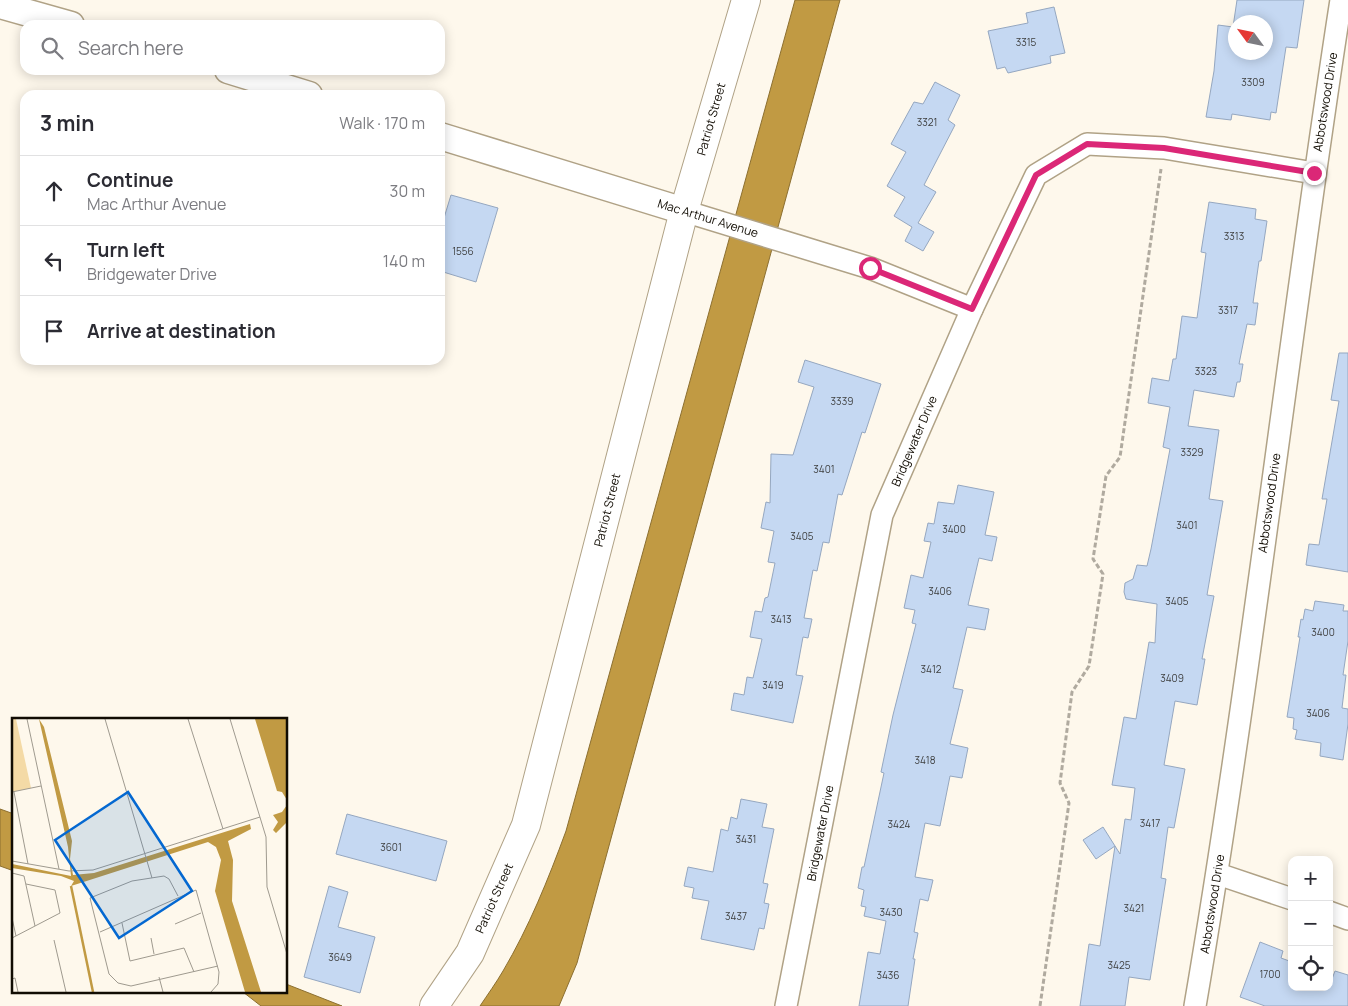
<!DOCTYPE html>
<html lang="en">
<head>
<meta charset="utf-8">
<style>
	body { margin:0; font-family:Manrope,sans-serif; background:#f2f2f3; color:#2b2b33 }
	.controls { position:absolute; right:15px; bottom:15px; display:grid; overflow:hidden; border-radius:10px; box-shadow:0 2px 12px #0003 }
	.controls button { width:45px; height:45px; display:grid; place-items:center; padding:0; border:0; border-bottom:1px solid #e1e1e2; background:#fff; color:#2b2b33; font:25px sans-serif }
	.compass { position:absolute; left:1228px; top:15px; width:45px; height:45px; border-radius:50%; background:#fff; box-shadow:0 2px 12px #0003; rotate:303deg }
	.stop { position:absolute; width:15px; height:15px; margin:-11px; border:4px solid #db2777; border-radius:50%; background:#fff }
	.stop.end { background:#db2777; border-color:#fff; box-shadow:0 1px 5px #0008 }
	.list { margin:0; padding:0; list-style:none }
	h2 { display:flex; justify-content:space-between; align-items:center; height:65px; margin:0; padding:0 20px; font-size:21px }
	h2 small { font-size:16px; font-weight:400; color:#7c7c81 }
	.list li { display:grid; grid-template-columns:32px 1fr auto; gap:15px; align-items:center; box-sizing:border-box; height:70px; padding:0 20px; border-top:1px solid #e1e1e2 }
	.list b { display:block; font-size:19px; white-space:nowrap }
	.list p { margin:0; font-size:16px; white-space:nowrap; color:#7c7c81 }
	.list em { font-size:16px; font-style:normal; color:#7c7c81 }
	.icon { flex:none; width:28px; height:28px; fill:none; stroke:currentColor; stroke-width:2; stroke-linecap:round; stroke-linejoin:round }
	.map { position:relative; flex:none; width:1348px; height:1006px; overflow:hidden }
	.search { position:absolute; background:#fff; box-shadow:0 2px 12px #0003; left:20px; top:20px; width:425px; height:55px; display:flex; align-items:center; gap:12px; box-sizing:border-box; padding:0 18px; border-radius:15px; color:#7c7c81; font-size:19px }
	.panel { position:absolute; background:#fff; box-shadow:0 2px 12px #0003; left:20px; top:90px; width:425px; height:275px; border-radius:15px }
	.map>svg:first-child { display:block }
	.water { fill:#c19a43; stroke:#8c6f30 }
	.building { fill:#c5d8f2; stroke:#95a7c0; fill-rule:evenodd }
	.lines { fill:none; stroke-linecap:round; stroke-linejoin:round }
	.minor-casing { stroke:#b0a286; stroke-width:24 }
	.tertiary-casing { stroke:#b0a286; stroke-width:29 }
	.secondary-casing { stroke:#b0a286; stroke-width:30 }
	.path { stroke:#b0aa9f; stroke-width:3; stroke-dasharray:5 2.5; stroke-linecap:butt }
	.minor { stroke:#fff; stroke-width:21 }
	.tertiary { stroke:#fff; stroke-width:26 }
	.secondary { stroke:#fff; stroke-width:28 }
	.route { stroke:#db2777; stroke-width:6 }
	.labels { text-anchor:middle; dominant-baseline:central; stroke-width:4; stroke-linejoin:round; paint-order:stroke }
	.number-label { font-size:10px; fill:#3e3f3f }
	.street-label { font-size:12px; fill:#110c03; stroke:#fff }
	.inset-river { fill:none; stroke:#c19a43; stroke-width:2.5 }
	.inset-road { fill:none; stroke:#9f9a8f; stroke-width:1 }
	.view { fill:#0468d1; fill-opacity:0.15; stroke:#0468d1; stroke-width:2.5 }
	.inset-edge { fill:none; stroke:#110c03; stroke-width:2.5 }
</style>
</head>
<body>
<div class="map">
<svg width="1348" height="1006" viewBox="0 0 1348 1006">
	<rect width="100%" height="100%" fill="#fef8ec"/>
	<!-- water -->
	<g class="water">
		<path d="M795,0H840L577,963L559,1006H480C488,994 496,983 503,971C529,927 548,880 566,831Z"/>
		<path d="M0,809L14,814V871L0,866Z"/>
		<path d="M286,984L342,1006H261L243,992H286Z"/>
	</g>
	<!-- building -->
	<g class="building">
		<path d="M1237,0H1304L1297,48L1286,47L1276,113L1271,112L1270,120L1232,114L1231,120L1206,117L1214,71L1218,25L1233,27ZM1236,22H1266V52H1236Z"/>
		<path d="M1054,7L1065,53L1050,56L1051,63L1008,73L1005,67L997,69L988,31L1028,23L1026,13Z"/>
		<path d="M935,82L960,95L948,120L955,125L924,185L936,192L918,223L934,232L923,251L905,241L912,227L894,216L905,197L887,186L906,152L891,144L914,102L923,104Z"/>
		<path d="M451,195L498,208L476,282L440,271V231Z"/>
		<path d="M1209,202L1256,209L1255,219L1267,221L1261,261H1259L1253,303H1258L1255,325L1247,324L1239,364H1243L1240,382H1237L1234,397L1194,390L1188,426L1219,430L1209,499L1223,501L1207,595L1214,596L1202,659H1205L1197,705L1175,701L1164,765L1185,769L1174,828L1168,827L1161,878L1166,879L1150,980L1129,977L1125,1006H1080L1089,944L1100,946L1115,846L1120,854L1125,819L1131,820L1135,788L1112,785L1124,717L1136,719L1149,642L1155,643L1157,604L1126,599L1124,592L1125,583L1133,579L1137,565L1147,566L1151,549L1170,449L1163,447L1170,407L1148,403L1152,378L1169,381L1173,359H1176L1182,316L1197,318L1206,253L1201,252Z"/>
		<path d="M1339,353H1348V572L1306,565L1309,544L1319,545L1327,499H1322L1339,401L1331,400Z"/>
		<path d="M805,360L881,384L865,433L862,432L842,495L838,494L829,543L823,542L817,571L813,570L804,618L812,619L808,638L803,637L796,675L803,676L793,723L731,710L734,693L744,695L747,677L753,678L762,639L750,637L755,611L762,612L765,598L768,597L775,563L768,562L774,531L761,528L766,502L770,503L771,454L793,455L814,387L798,382Z"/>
		<path d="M958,485L994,492L985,535L997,537L992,561L979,558L968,605L989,609L985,630L967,627L953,688L963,690L950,744L968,748L962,778L950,776L940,826L925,823L915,877L933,880L928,901L920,899L914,932L918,933L913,959H915L908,1006H859L868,952L880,954L886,921L864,916L866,907L861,906L864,890L858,888L862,867H864L884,773L881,772L893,715L916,624L912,623L915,610L904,608L911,575L923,578L931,542L924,541L928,523L934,524L938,502L954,504Z"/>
		<path d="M1315,601L1344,605L1343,611H1348V641L1343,675H1346L1342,708L1348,709V724L1343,760L1320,756L1321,743L1295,739L1297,730L1293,729L1294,718L1287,717L1300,637H1298L1301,619L1303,620L1305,609L1313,611Z"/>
		<path d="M741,799L767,804L762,827L774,829L763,883L768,884L764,903L769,904L764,929L759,928L754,950L701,939L709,901L692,898L694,888L684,886L688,867L713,872L721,829L728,831L731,817L737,819Z"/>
		<path d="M347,814L447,841L436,881L336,854Z"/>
		<path d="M1103,827L1115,846L1096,859L1083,840Z"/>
		<path d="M329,886L348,892L338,927L375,937L360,993L304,977Z"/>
		<path d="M1260,942L1283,951L1281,958L1292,962V987H1329L1335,971L1348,975V1006H1265L1240,997Z"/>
	</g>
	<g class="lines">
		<!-- minor casing -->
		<g class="minor-casing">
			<g id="minor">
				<path d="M684,211L870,268L972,309"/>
				<path d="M1218,874L1292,899"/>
				<path d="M1329,912L1348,919"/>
				<path d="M786,1006L882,515L972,309L1036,175L1087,144L1164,148L1314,173"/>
				<path d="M1195,1006C1252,672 1289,335 1341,0"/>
			</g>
		</g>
		<!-- tertiary casing -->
		<g class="tertiary-casing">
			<g id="tertiary">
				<path d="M0,5L71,25"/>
				<path d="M228,70L309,95"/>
				<path d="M440,136L684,211"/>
			</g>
		</g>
		<!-- secondary casing -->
		<g class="secondary-casing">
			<path id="secondary" d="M434,1006L470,953L526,825L684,211L746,0"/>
		</g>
		<!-- path -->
		<path class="path" d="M1040,1006L1069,803L1060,783L1072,692L1089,666L1103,574L1093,559L1106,476L1120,457L1161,169"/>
		<!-- minor -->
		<use href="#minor" class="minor"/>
		<!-- tertiary -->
		<use href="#tertiary" class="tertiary"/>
		<!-- secondary -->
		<use href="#secondary" class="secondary"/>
	</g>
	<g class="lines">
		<!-- route -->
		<path class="route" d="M870,268L972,309L1036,175L1087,144L1164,148L1314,173"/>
	</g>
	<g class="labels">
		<!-- number labels -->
		<g class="number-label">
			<text x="1026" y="42">3315</text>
			<text x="1253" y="82">3309</text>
			<text x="927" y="122">3321</text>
			<text x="1234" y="236">3313</text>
			<text x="463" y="251">1556</text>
			<text x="1228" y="310">3317</text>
			<text x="1206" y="371">3323</text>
			<text x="842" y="401">3339</text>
			<text x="1192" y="452">3329</text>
			<text x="824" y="469">3401</text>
			<text x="1187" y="525">3401</text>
			<text x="954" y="529">3400</text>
			<text x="802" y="536">3405</text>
			<text x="940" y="591">3406</text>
			<text x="1177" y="601">3405</text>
			<text x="781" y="619">3413</text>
			<text x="1323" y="632">3400</text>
			<text x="931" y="669">3412</text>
			<text x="1172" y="678">3409</text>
			<text x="773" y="685">3419</text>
			<text x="1318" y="713">3406</text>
			<text x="925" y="760">3418</text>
			<text x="1150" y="823">3417</text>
			<text x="899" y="824">3424</text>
			<text x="746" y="839">3431</text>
			<text x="391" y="847">3601</text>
			<text x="1134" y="908">3421</text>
			<text x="891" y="912">3430</text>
			<text x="736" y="916">3437</text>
			<text x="340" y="957">3649</text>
			<text x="1119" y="965">3425</text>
			<text x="1270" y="974">1700</text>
			<text x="888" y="975">3436</text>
		</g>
		<!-- street labels -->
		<g class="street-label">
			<text transform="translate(1325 102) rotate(-81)">Abbotswood Drive</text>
			<text transform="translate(711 119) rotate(-74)">Patriot Street</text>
			<text transform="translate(708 218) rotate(17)">Mac Arthur Avenue</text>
			<text transform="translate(914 441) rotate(-67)">Bridgewater Drive</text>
			<text transform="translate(1269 503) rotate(-82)">Abbotswood Drive</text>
			<text transform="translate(607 510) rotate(-76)">Patriot Street</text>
			<text transform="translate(820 833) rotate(-79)">Bridgewater Drive</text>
			<text transform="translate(494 898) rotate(-66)">Patriot Street</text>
			<text transform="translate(1212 904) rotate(-81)">Abbotswood Drive</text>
		</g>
	</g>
	<!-- overview -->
	<g transform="translate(12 718)">
		<rect width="275" height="275" fill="#fef8ec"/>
		<path d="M0,1H4L19,70L0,74Z" fill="#f4daa6"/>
		<path d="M27,1L32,9L60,123L58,141L61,157L82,155L238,106L239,111L216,123L221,142L220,183L249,274H233L203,173L209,142L204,129L196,124L59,168L62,163L49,158L0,150V146L59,158L56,129ZM243,1H275V82L270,74L265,73ZM275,87V104L264,115L261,112L266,104L261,97L270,94Z" fill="#c19a43"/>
		<path class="inset-river" d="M59,168L81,274"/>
		<path class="inset-road" d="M15,1L47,151M93,1L140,160M176,1L211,111M218,1L254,119L255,169L275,236M0,74L29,68M2,74L16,146M0,143L57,153L81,152L248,99M0,155L12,158L23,208M166,178L157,161L152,158L120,163L78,180L97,256L106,265L119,268L206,248M0,200L4,218M110,205L118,243L172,230L182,254M163,206L189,195M88,214L184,172L207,254L206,266L199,274M0,220L48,195L43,172L14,166M139,220L142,236M42,222L54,274M147,259L151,274M0,261L3,260L6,274"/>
		<path class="view" d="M116,74L180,173L107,220L43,122Z"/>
		<rect width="275" height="275" class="inset-edge"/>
	</g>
</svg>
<div class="controls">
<button>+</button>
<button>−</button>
<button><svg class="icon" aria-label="locate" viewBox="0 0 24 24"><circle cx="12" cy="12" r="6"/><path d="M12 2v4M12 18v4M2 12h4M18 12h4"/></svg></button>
</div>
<svg class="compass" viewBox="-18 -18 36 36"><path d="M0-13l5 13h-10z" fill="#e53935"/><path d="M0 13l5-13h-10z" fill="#7c7c81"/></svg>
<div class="stop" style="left:870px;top:268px"></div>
<div class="stop end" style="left:1314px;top:173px"></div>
<div class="search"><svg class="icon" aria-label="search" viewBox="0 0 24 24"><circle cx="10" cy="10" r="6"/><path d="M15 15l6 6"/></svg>Search here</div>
<section class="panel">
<h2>3 min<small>Walk · 170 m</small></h2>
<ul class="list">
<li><svg class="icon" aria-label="ahead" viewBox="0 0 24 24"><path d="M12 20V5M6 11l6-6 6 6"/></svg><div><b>Continue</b><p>Mac Arthur Avenue</p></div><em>30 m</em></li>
<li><svg class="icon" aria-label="left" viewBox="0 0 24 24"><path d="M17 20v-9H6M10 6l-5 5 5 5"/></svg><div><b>Turn left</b><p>Bridgewater Drive</p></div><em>140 m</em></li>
<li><svg class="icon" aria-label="arrive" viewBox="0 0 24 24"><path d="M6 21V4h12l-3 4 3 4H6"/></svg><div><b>Arrive at destination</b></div></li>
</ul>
</section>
</div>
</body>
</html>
